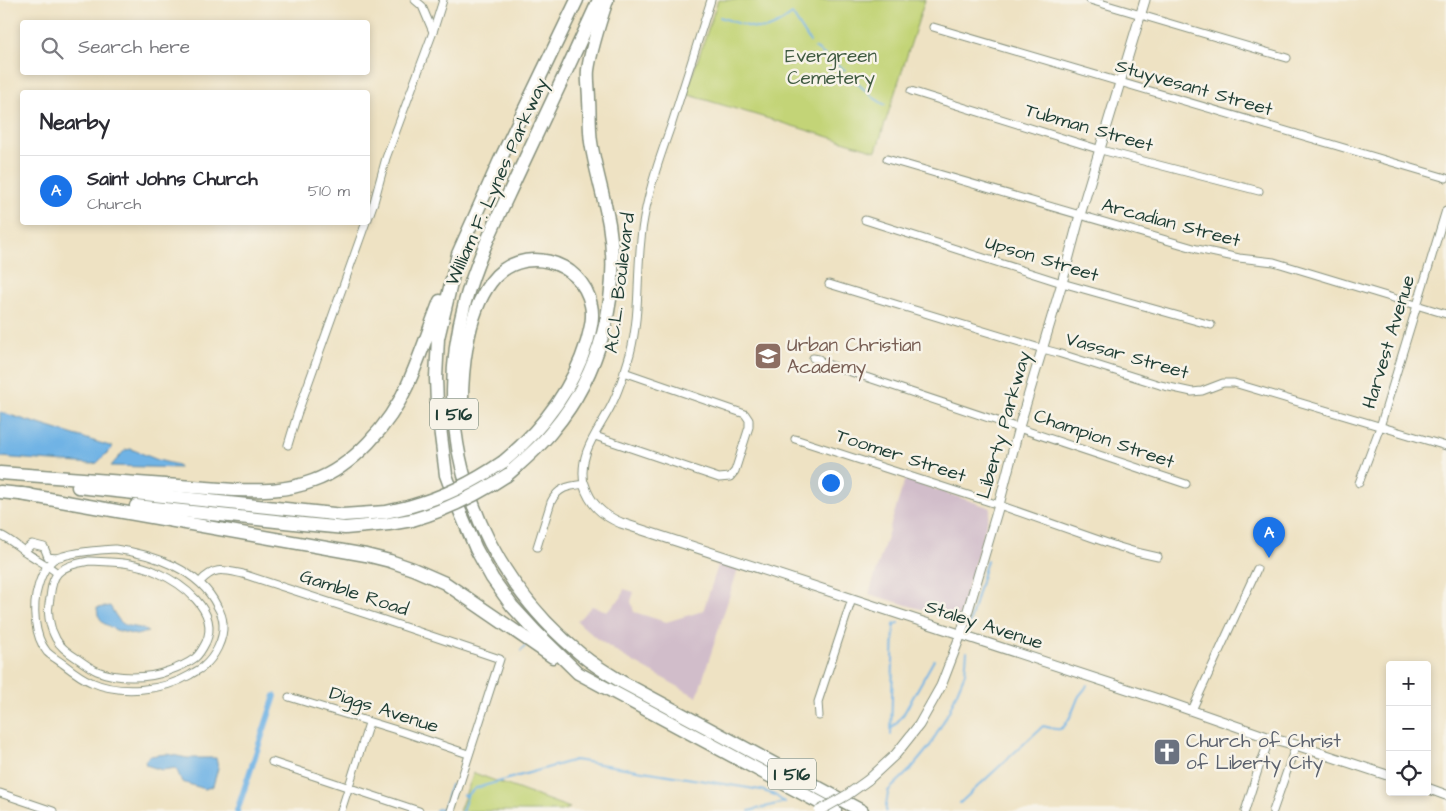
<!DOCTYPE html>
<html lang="en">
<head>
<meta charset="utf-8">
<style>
	body { margin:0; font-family:"Architects Daughter",sans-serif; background:#f7f7f7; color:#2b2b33 }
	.controls { position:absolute; right:15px; bottom:15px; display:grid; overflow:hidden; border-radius:5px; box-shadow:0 2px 8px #0003 }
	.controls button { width:45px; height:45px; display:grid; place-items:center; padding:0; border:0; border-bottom:1px solid #e1e1e2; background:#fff; color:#2b2b33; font:25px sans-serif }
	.you { position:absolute; left:830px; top:482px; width:18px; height:18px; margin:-12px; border:4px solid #fff; border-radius:50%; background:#1a73e8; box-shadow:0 0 0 8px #1a73e833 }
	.badge { display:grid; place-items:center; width:32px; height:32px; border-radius:50%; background:#1a73e8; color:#fff; font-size:16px; font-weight:700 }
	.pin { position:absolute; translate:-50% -41px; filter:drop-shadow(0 1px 2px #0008) }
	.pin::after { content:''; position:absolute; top:26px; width:18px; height:15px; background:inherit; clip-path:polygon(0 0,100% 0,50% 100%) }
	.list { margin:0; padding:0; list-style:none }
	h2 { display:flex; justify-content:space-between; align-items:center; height:65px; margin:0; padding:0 20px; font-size:21px }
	h2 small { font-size:16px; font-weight:400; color:#7c7c81 }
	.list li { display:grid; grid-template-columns:32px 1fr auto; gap:15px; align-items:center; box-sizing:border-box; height:70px; padding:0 20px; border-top:1px solid #e1e1e2 }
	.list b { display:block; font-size:19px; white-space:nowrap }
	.list p { margin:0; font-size:16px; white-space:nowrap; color:#7c7c81 }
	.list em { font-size:16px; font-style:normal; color:#7c7c81 }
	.icon { flex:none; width:28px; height:28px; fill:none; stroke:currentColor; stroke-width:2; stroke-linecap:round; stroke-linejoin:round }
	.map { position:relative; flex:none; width:1446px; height:811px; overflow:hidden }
	.search { position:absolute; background:#fff; box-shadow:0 2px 8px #0003; left:20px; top:20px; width:350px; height:55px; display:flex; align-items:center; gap:12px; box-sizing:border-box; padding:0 18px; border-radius:5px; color:#7c7c81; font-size:19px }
	.panel { position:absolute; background:#fff; box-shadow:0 2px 8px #0003; left:20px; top:90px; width:350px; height:135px; border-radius:5px }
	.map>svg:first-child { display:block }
	.industrial { fill:#d1bdca }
	.green { fill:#c3d477; stroke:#718856 }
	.water { fill:#70b3e5; stroke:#48788c }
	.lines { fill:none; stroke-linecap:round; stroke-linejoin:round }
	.stream { stroke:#70b3e5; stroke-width:2 }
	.canal { stroke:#70b3e5; stroke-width:6 }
	.minor-casing { stroke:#86907c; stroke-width:9 }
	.tertiary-casing { stroke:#86907c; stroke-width:11 }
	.motorway-casing { stroke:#86907c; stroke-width:15 }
	.minor { stroke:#fff; stroke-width:7 }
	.tertiary { stroke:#fff; stroke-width:9 }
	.motorway { stroke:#fff; stroke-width:12 }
	.tertiary-bridge-casing { stroke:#86907c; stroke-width:11; stroke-linecap:butt }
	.motorway-bridge-casing { stroke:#86907c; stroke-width:15; stroke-linecap:butt }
	.tertiary-bridge { stroke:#fff; stroke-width:9 }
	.motorway-bridge { stroke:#fff; stroke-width:12 }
	.labels { text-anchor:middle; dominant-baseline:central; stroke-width:5; stroke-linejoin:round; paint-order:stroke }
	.shield { fill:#f7f3e8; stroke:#60746a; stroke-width:1 }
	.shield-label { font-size:18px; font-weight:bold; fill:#1f3d34 }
	.park-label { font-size:19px; fill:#405b41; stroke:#f7f3e8 }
	.street-label { font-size:19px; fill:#1f3d34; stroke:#f7f3e8 }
	.education-label { font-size:19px; fill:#785e54; stroke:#f7f3e8; text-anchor:start }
	.worship-label { font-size:19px; fill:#5b616d; stroke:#f7f3e8; text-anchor:start }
</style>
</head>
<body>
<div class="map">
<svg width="1446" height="811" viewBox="0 0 1446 811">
	<rect width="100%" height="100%" fill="#f7f3e8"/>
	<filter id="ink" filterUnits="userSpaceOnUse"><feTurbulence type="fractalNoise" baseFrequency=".02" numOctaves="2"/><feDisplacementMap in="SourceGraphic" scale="10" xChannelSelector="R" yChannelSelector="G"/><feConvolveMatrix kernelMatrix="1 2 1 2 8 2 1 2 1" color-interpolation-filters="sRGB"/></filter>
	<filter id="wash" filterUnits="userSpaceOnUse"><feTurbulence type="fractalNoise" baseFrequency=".0096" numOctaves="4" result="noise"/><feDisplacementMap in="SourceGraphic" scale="20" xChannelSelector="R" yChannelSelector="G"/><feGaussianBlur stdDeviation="1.12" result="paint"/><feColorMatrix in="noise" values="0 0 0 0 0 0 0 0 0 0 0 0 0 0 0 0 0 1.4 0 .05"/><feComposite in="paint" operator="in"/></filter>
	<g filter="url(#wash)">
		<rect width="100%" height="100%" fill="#eee2c3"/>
		<!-- industrial -->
		<g class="industrial">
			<path d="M905,479L991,508L958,620L869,594Z"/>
			<path d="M716,562L738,569L697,697L623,656L596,638L577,621L592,606L607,611L621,598L624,589L634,592L631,601L634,612L666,622L703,611L718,566L715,565Z"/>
		</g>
		<!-- green -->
		<g class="green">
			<path d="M718,0H925L876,151L686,94Z"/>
			<path d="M474,773L570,808L561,811H459Z"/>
		</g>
		<!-- water -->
		<g class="water">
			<path d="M0,412L113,447L97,463L92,464L0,457Z"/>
			<path d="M131,449L158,460L178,465L179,468L111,466L125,450Z"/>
			<path d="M110,606C113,611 117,619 122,623C129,629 141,625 148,632L136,635L116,630L103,623L98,615L97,608Z"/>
			<path d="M167,754L187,758H216L218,768L213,786L205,789L182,782L176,768L162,770L146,765L145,761L149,756Z"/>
		</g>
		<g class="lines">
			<!-- stream -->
			<g class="stream">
				<path d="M720,17C732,21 756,31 768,28C777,26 785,19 792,14L810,42"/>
				<path d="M815,48L845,70"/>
				<path d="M849,76L874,98L885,105"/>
				<path d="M969,625L987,560"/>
				<path d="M521,651L525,646"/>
				<path d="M892,728L903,715L934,660"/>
				<path d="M891,735L894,624L899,623"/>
				<path d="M463,795L467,796L468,794L476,788L575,760L761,790L775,795L781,800L785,802"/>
				<path d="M960,803L1043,726C1048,727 1055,730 1060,729C1068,727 1075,705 1078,698C1080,693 1085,691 1087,685"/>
				<path d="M443,809L451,785"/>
				<path d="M436,810L443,808"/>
				<path d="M462,811L467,797"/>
				<path d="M749,811L785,802"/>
				<path d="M886,811C885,804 888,798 888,791L911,769L930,746L949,711L965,673L967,652"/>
			</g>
			<!-- canal -->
			<path class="canal" d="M237,811L275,696"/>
		</g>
	</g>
	<g filter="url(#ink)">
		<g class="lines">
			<!-- minor casing -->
			<g class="minor-casing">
				<g id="minor">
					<path d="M1090,0L1287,58"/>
					<path d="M933,27L1446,178"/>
					<path d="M433,32L443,0"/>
					<path d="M911,91L1101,150L1259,191"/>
					<path d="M887,159L1197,249L1239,258L1274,262L1446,314"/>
					<path d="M368,219L374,202L386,158L433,32L422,6L415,0"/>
					<path d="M865,220L1062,283L1211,325"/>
					<path d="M829,284L1043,349L1058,353L1160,385L1192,392L1202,391L1223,383H1234L1446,446"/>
					<path d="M813,358L819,359L821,362L1186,484"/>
					<path d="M595,436L719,478L730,477L735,471L749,427V420L745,414L624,372"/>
					<path d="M795,439L999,505L1116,546L1136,552L1158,557"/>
					<path d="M288,445L297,415L366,222"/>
					<path d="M1359,483L1380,427L1446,210"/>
					<path d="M0,535C10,539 18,547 27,553C37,560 48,565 57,573"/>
					<path d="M537,547L551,502C558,487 569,486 584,484C578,451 599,431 612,404C620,388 625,371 630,354C642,309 635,263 644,218C650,185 661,154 672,123C685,82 698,41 711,0"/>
					<path d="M115,549C153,554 200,570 217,606C220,611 223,618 223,624C224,639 215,657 203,667C199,670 194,672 190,675C163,691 120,695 91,682C81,678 71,670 62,663C58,660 51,656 47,652C34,636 32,606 38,587C41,576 46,564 56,558C59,557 64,556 67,555C83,551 99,550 115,549Z"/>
					<path d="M24,551L32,544L44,547L48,557L56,558"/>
					<path d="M89,561C112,562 136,562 156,572C181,583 220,610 206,642C203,648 200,654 195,658C187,664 177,668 168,671C149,679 116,679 97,671C90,668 84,663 78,659C70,654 60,647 56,639C49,626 47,611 50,598C51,590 52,579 58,573C66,565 79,563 89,561Z"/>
					<path d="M200,582C214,566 224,570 243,574L381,619L500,659L451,811"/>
					<path d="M289,697L403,732L468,754"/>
					<path d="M1192,710L1257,569"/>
					<path d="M819,716L818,702L852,599"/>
					<path d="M272,762L419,811"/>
					<path d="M0,793L53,811"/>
					<path d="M341,811L369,723"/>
					<path d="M1245,811L1258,770L1270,738"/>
					<path d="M1273,811L1296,745"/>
				</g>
			</g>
			<!-- tertiary casing -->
			<g class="tertiary-casing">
				<g id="tertiary">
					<path d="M584,484C590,504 602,515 621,523L1167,702L1270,738L1296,745L1390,776"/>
					<path d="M868,780L896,754L919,725L941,686L961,634L999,505L1019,427L1062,283L1080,215L1145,0"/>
					<path d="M1427,788L1446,795"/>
				</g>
			</g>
			<!-- motorway casing -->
			<g class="motorway-casing">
				<g id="motorway">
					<path d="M577,0L500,160L458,254L438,338L436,378L437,404L446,475L456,502L476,549L492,578L512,606L536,632L578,673L835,811"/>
					<path d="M599,0C572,59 545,117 517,176C498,217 477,258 465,302C429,435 476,570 583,656C595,666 609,674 622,682L862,811"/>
					<path d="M462,414C461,374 466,315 491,282C520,243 582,259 591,305C594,318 590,330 587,342C572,391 541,430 503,462"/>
					<path d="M0,473L234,490C262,491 286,491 313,481C353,467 390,424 407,386C420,358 429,329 440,301"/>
					<path d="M507,475C523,461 540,447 553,430C600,374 621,296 609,224C604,196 595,169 591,142C589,128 590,114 589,100C589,90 587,79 588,70C591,48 600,21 607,0"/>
					<path d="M78,487L343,515L386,512L408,507"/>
					<path d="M0,492L30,495"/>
					<path d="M21,494L366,555L390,561L413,569L445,583L553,657"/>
					<path d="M136,506L303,524L345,528L389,524L412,520"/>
				</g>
			</g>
			<!-- minor -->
			<use href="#minor" class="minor"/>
			<!-- tertiary -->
			<use href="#tertiary" class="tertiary"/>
			<!-- motorway -->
			<use href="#motorway" class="motorway"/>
			<!-- tertiary-bridge casing -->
			<g class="tertiary-bridge-casing">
				<path id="tertiary-bridge" d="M819,811L847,795L868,780"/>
			</g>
			<!-- motorway-bridge casing -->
			<g class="motorway-bridge-casing">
				<g id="motorway-bridge">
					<path d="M408,507C444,497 472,483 503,462"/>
					<path d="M412,520C447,510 477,495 507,475"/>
				</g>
			</g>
			<!-- tertiary-bridge -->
			<use href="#tertiary-bridge" class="tertiary-bridge"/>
			<!-- motorway-bridge -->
			<use href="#motorway-bridge" class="motorway-bridge"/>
		</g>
	</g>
	<!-- icons -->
	<defs>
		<g id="school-square" transform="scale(1.4375)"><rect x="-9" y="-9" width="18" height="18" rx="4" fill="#8d6e63" stroke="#f7f3e8"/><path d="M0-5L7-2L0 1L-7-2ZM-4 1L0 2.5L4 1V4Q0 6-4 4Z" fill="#fff"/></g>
		<g id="church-square" transform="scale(1.4375)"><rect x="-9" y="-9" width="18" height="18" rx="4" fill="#6b7280" stroke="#f7f3e8"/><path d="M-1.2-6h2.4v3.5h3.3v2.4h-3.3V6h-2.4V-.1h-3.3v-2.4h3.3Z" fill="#fff"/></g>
	</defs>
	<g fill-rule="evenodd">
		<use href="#school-square" x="768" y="356"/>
		<use href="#church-square" x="1167" y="752"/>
	</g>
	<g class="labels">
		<!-- shield labels -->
		<g class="shield">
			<rect x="430" y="398.5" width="48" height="31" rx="4"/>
			<rect x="768" y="758.5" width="48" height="31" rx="4"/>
		</g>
		<g class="shield-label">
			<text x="454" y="414">I 516</text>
			<text x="792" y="774">I 516</text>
		</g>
		<!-- park labels -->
		<g class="park-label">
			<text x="831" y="56">Evergreen<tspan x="831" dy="22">Cemetery</tspan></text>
		</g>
		<!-- street labels -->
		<g class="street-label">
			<text transform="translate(1194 88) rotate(16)">Stuyvesant Street</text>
			<text transform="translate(1089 128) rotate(16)">Tubman Street</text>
			<text transform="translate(497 182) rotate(-66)">William F. Lynes Parkway</text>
			<text transform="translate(1171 223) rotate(15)">Arcadian Street</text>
			<text transform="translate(1042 259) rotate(17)">Upson Street</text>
			<text transform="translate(620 283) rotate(-83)">A.C.L. Boulevard</text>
			<text transform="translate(1389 342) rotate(-73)">Harvest Avenue</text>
			<text transform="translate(1127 356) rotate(16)">Vassar Street</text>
			<text transform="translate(1004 425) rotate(-74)">Liberty Parkway</text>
			<text transform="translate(1104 439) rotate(19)">Champion Street</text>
			<text transform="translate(901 456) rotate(18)">Toomer Street</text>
			<text transform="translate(354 593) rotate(18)">Gamble Road</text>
			<text transform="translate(984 625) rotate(18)">Staley Avenue</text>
			<text transform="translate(384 710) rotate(18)">Diggs Avenue</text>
		</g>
		<!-- education labels -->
		<g class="education-label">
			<text x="787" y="345">Urban Christian<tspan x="787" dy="22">Academy</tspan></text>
		</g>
		<!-- worship labels -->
		<g class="worship-label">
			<text x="1186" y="741">Church of Christ<tspan x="1186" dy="22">of Liberty City</tspan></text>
		</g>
	</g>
</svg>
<div class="controls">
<button>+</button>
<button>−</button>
<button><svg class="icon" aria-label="locate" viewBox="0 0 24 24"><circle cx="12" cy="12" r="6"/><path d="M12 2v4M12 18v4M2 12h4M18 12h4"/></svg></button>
</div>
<div class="you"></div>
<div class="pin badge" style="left:1269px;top:558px">A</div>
<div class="search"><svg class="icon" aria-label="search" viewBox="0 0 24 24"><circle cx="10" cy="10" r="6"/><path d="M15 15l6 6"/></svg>Search here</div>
<section class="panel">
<h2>Nearby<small></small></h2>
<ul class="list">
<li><span class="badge">A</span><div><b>Saint Johns Church</b><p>Church</p></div><em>510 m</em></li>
</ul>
</section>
</div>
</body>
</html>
